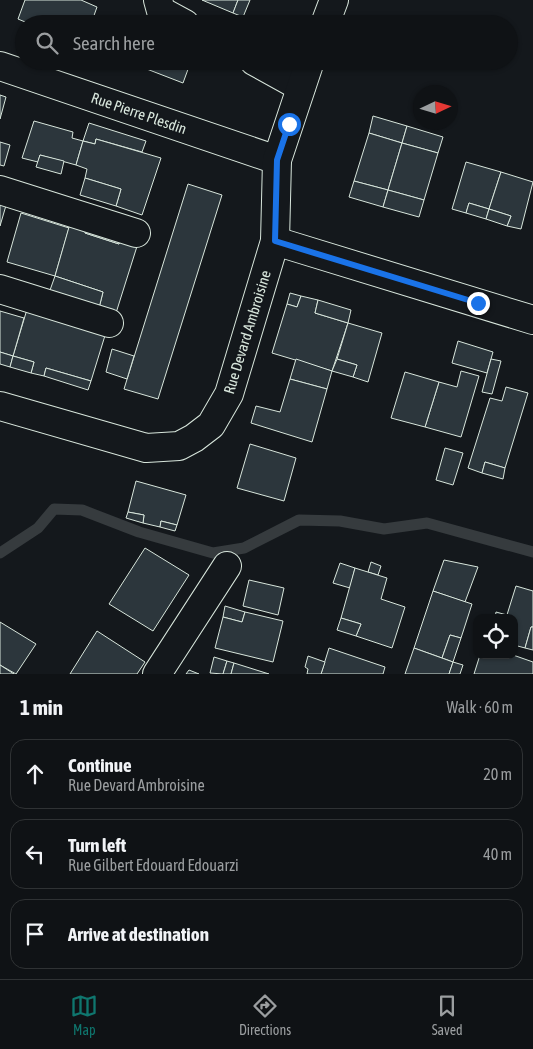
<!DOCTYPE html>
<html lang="en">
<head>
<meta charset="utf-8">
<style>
	body { margin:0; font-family:"Asap Condensed",sans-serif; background:#181b1e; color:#f1f3f6 }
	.controls { position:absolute; right:15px; bottom:15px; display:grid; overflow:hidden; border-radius:10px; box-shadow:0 1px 4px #0004 }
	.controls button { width:45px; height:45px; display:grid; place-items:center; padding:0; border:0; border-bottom:1px solid #2f3234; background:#0f1215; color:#f1f3f6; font:25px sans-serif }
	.compass { position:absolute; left:413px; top:85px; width:45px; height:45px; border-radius:50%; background:#0f1215; box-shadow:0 1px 4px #0004; rotate:86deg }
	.stop { position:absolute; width:15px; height:15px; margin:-11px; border:4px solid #1a73e8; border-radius:50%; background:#fff }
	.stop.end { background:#1a73e8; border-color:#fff; box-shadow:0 1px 5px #0008 }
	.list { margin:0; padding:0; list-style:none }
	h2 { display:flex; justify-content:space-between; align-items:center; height:65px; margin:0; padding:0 20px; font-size:21px }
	h2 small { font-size:16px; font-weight:400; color:#9b9ea0 }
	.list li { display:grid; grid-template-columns:32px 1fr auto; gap:15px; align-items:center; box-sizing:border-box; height:70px; margin:0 10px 10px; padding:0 10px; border:1px solid #2f3234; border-radius:15px }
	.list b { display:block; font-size:19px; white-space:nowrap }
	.list p { margin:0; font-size:16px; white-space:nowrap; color:#9b9ea0 }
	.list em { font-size:16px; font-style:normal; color:#9b9ea0 }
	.icon { flex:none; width:28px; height:28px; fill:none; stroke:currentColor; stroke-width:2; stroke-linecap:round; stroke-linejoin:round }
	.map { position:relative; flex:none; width:533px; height:674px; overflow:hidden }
	.search { position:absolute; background:#0f1215; box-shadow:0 1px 4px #0004; left:15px; right:15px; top:15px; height:55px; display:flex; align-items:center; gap:12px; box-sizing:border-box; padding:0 18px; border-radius:28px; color:#9b9ea0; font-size:19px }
	.sheet { height:305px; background:#0f1215 }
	nav { display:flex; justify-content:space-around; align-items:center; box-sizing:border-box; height:70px; border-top:1px solid #2f3234; background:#0f1215; font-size:14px; color:#9b9ea0 }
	nav a { display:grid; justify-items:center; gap:2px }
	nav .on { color:#0f766e }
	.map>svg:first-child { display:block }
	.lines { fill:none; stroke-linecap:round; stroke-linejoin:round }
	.stream { stroke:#363b3e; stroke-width:11 }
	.building { fill:#2c363c; stroke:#d8e6dc }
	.minor-casing { stroke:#d8e6dc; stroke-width:30 }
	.minor { stroke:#14181c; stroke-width:28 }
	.route { stroke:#1a73e8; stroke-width:6 }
	.labels { text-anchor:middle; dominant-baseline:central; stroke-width:4; stroke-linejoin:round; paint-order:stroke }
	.street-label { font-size:15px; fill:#d8e6dc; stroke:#14181c }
</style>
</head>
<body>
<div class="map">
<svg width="533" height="674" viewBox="0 0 533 674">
	<rect width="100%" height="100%" fill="#14181c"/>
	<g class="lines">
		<!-- stream -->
		<path class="stream" d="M0,553L38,528L54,509L82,510L139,532L213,553L244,548L299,520L340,521L384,529L427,523L533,552"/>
	</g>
	<!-- building -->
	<g class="building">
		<path d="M25,0H81L97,7L91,24H30L18,19Z"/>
		<path d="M202,0H238L233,13Z"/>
		<path d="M238,0H250L243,17L233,13Z"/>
		<path d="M126,61H191L183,83Z"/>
		<path d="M0,95L6,97L0,119Z"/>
		<path d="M373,116L407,126L402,143L369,133Z"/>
		<path d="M34,121L73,132L72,138L83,141L76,165L40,155L38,162L22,158Z"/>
		<path d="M89,123L146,141L142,152L96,139L95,144L83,141Z"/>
		<path d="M407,126L443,137L438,153L402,143Z"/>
		<path d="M369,133L402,143L388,190L354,181Z"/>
		<path d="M96,139L161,158L142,215L116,206L121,189L85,178L87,169L76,165L83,141L95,144Z"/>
		<path d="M0,142L10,145L4,166L0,165Z"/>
		<path d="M402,143L438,153L424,200L388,190Z"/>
		<path d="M40,155L64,161L61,174L36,167Z"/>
		<path d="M466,162L501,172L489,209L469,203L466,213L452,209Z"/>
		<path d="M501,172L533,182L521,229L507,226L511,216L489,209Z"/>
		<path d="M85,178L121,189L116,206L80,195Z"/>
		<path d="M354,181L388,190L383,207L349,197Z"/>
		<path d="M188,184L222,195L158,399L124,389Z"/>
		<path d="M388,190L424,200L419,217L383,207Z"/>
		<path d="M0,199L7,202L0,226Z"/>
		<path d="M469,203L489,209L486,219L466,213Z"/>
		<path d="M489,209L511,216L507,226L486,219Z"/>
		<path d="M21,213L69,228L55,276L7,262Z"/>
		<path d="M71,220L87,225L85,233L119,244L122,235L139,240L116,313L99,308L103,292L55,276Z"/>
		<path d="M87,225L122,235L119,244L85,233Z"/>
		<path d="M55,276L103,292L99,308L49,293Z"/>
		<path d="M290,293L301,296L297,307L287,304Z"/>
		<path d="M301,296L318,300L315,313L348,323L332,371L272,353L287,304L297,307Z"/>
		<path d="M318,300L351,310L348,323L315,313Z"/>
		<path d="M28,306L107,329L91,381L46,368L44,376L31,373L34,362L13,356Z"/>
		<path d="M0,311L24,318L13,356L0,352Z"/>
		<path d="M348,323L382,333L368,382L353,377L357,365L337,359Z"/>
		<path d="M458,341L493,352L487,373L452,363Z"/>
		<path d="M112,349L134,356L127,379L106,372Z"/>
		<path d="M0,352L13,356L10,367L0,364Z"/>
		<path d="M13,356L34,362L31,373L10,367Z"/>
		<path d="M296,359L332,371L327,389L290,379Z"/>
		<path d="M337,359L357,365L353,377L332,371Z"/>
		<path d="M491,359L501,361L492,394L482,392Z"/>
		<path d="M46,368L91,381L88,390L44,376Z"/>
		<path d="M461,371L479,376L461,437L425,427L439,382L457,387Z"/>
		<path d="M405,372L439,382L425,427L391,418Z"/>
		<path d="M290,379L327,389L312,442L251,423L256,406L280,412Z"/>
		<path d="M506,387L528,393L505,468L485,462L482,473L468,468L490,398L502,401Z"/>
		<path d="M250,444L296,458L284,501L237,488Z"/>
		<path d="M445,448L463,453L453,485L436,480Z"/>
		<path d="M485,462L505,468L503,479L482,473Z"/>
		<path d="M136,481L186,495L177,525L161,521L160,527L143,523L144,515L128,512Z"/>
		<path d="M128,512L144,515L143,523L126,518Z"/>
		<path d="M161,521L177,525L175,531L160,527Z"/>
		<path d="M145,548L189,575L153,631L109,604Z"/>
		<path d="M444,560L478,567L465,602L433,591Z"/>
		<path d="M371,562L381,566L378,575L368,572Z"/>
		<path d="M340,563L355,568L350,588L333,583Z"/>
		<path d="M355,568L387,578L381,599L405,607L392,648L356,636L361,624L341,618Z"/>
		<path d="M249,580L284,588L278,615L243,606Z"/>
		<path d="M516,586L533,591V627H531L525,648L514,645V618H506Z"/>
		<path d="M433,591L472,604L461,638L450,635L442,658L414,648Z"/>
		<path d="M225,606L245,612L242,622L223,617Z"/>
		<path d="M245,612L283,621L273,662L215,648L223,617L242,622Z"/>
		<path d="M496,612L507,615L506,618H495Z"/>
		<path d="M341,618L361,624L356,636L337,630Z"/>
		<path d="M0,622L36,644L16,674L0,665Z"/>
		<path d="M531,627H533V650L525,648Z"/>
		<path d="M97,631L145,662L137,674H70Z"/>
		<path d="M450,635L461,638L453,662L442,658Z"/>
		<path d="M329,648L385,667L383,674H321Z"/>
		<path d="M414,648L453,662L449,674H405Z"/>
		<path d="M480,655H513L533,662V674H474Z"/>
		<path d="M308,656L325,662L321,674H307L308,669L305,667Z"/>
		<path d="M214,657L227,661L223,674L210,673Z"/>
		<path d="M227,661L234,663L231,674H223Z"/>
		<path d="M453,662L463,665L460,674H449Z"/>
		<path d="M234,663L269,674H231Z"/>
		<path d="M0,665L14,674H0Z"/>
		<path d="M189,670L199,674H186Z"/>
	</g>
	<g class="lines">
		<!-- minor casing -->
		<g class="minor-casing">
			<g id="minor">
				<path d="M158,0L161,11L185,24"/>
				<path d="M325,24L334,0"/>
				<path d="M254,61L301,87"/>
				<path d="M0,66L277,160"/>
				<path d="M0,190L136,233"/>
				<path d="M275,241L533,320"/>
				<path d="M0,289L109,323"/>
				<path d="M0,406L146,448L179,446L194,438L211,425L229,394L275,241L277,160L310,61"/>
				<path d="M157,674L227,566"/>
			</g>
		</g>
		<!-- minor -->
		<use href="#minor" class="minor"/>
	</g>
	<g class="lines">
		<!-- route -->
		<path class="route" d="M289,124L277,160L275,241L478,303"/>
	</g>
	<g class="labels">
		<!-- street labels -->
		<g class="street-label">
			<text transform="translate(139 113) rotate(19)">Rue Pierre Plesdin</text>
			<text transform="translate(247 332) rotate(-73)">Rue Devard Ambroisine</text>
		</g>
	</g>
</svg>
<div class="controls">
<button><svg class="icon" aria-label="locate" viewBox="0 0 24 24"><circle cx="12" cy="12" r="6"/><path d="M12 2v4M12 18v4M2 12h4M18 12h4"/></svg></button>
</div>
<svg class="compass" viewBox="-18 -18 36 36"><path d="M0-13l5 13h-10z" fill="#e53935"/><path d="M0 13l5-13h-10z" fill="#9b9ea0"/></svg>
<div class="stop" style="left:289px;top:124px"></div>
<div class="stop end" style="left:478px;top:303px"></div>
<div class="search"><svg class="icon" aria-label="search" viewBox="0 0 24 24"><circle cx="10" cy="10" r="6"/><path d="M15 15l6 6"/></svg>Search here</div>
</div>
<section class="sheet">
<h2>1 min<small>Walk · 60 m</small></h2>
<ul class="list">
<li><svg class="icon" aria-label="ahead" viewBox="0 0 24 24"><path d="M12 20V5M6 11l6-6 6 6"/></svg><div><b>Continue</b><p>Rue Devard Ambroisine</p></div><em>20 m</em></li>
<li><svg class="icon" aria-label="left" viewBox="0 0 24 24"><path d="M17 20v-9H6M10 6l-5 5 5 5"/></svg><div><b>Turn left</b><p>Rue Gilbert Edouard Edouarzi</p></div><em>40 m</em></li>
<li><svg class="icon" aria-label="arrive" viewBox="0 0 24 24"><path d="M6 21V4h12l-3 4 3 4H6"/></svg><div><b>Arrive at destination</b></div></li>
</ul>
</section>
<nav>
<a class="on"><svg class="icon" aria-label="map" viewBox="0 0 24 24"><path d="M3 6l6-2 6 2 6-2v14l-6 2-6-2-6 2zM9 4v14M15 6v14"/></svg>Map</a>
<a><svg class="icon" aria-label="directions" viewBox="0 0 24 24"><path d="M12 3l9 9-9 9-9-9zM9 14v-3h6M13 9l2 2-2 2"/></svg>Directions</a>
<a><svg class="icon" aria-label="saved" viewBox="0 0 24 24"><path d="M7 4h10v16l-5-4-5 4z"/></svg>Saved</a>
</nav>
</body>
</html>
